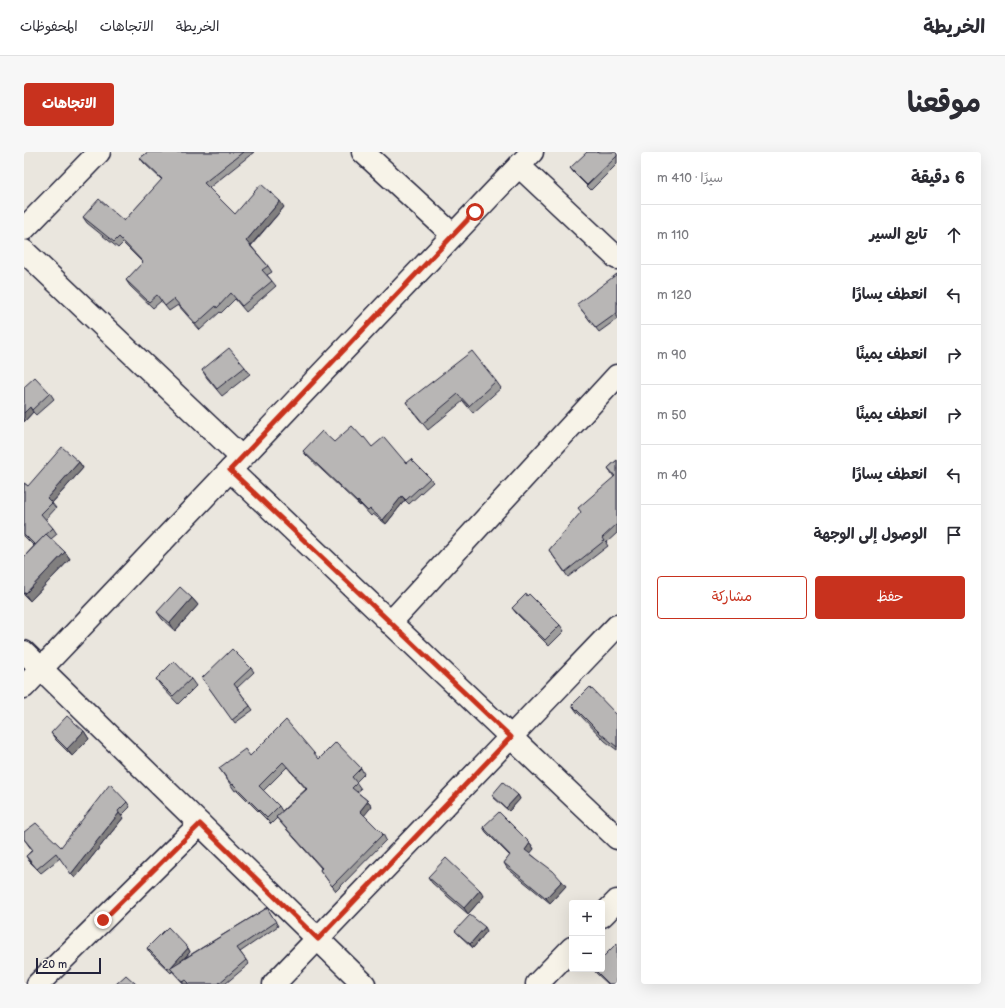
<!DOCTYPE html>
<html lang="ar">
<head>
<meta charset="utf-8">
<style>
	body { margin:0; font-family:"Balsamiq Sans","Playpen Sans Arabic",sans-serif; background:#f7f7f7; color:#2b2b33; direction:rtl }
	.controls { position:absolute; right:12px; bottom:12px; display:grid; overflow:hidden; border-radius:4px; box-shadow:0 4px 16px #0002 }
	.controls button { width:36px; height:36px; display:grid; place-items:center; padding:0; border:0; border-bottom:1px solid #e1e1e2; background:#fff; color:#2b2b33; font:20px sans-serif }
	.scale { position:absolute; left:12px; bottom:10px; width:65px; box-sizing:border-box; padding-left:4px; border:2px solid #22223b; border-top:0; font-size:11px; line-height:14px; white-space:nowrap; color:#22223b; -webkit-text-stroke:3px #f7f3e8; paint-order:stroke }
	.stop { position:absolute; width:12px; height:12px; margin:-9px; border:3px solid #c8321e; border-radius:50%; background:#fff }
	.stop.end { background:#c8321e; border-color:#fff; box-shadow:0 1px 4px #0008 }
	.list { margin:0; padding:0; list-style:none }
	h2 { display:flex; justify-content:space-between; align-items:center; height:52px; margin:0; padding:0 16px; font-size:17px }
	h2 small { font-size:13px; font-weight:400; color:#7c7c81 }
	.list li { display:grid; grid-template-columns:26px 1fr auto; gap:12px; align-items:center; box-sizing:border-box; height:60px; padding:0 16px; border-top:1px solid #e1e1e2 }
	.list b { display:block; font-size:15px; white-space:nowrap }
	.list em { font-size:13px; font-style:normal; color:#7c7c81 }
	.actions { display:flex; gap:8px; padding:12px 16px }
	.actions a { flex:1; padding:9px 0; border:1px solid #c8321e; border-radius:4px; text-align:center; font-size:14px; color:#c8321e }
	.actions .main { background:#c8321e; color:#fff }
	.icon { flex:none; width:22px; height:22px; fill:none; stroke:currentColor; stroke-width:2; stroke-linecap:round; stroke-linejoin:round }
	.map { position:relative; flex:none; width:593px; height:832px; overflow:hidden; direction:ltr; border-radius:4px }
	header { display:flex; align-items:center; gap:24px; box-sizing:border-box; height:56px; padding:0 20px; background:#fff; border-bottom:1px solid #e1e1e2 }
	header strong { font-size:19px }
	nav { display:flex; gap:22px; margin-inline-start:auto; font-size:14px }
	.intro { display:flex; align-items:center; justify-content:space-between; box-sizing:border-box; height:96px; padding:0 24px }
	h1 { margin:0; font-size:28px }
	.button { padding:10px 18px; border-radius:4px; background:#c8321e; color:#fff; font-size:14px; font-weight:700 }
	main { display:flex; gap:24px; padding:0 24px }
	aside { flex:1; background:#fff; border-radius:4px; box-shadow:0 4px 16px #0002 }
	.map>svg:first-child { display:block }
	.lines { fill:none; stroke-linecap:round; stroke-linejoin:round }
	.street-casing { stroke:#22223b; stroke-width:25 }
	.secondary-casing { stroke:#22223b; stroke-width:25 }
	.street { stroke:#f7f3e8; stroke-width:22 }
	.secondary { stroke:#f7f3e8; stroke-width:22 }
	.wall { fill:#9e9d9c; stroke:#22223b; fill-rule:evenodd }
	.shaded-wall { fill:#817f7f; stroke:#22223b }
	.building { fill:#b8b6b5; stroke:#22223b }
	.route { stroke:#c8321e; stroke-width:5 }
</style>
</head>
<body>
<header>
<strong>الخريطة</strong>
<nav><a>الخريطة</a><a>الاتجاهات</a><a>المحفوظات</a></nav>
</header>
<div class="intro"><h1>موقعنا</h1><a class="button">الاتجاهات</a></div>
<main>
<aside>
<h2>6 دقيقة<small>سيرًا · 410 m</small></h2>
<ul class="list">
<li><svg class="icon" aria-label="ahead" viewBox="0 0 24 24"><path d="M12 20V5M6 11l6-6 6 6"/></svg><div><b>تابع السير</b></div><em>110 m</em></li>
<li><svg class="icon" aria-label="left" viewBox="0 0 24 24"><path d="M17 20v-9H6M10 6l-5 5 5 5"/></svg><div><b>انعطف يسارًا</b></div><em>120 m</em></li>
<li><svg class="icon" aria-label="right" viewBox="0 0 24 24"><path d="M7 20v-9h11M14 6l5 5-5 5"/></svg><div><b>انعطف يمينًا</b></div><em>90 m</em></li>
<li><svg class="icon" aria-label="right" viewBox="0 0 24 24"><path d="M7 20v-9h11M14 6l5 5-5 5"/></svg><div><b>انعطف يمينًا</b></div><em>50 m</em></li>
<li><svg class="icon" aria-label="left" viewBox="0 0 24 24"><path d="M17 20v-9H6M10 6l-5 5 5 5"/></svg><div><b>انعطف يسارًا</b></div><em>40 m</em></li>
<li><svg class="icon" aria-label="arrive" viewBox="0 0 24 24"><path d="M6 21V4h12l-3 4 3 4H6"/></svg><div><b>الوصول إلى الوجهة</b></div></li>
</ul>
<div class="actions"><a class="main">حفظ</a><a>مشاركة</a></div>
</aside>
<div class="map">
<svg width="593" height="832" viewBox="0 0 593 832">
	<rect width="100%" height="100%" fill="#eae6de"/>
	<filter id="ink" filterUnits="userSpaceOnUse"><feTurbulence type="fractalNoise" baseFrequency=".025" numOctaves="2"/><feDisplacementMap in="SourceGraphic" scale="8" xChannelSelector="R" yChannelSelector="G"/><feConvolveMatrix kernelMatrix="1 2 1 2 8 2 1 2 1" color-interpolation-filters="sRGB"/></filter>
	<g filter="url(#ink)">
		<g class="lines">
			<!-- street casing -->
			<g class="street-casing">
				<g id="street">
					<path d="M339,0L429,83"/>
					<path d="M495,14L593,106"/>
					<path d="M0,77L75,0"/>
					<path d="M0,99L217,305"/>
					<path d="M366,471L593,224"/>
					<path d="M0,500L340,832"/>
					<path d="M578,764L593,749"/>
					<path d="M14,832L176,672"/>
					<path d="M250,832L593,474"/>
					<path d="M513,832L548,796"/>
				</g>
			</g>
			<!-- secondary casing -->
			<g class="secondary-casing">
				<g id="secondary">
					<path d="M206,318L593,686"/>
					<path d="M0,535L508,0"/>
				</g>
			</g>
			<!-- street -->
			<use href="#street" class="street"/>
			<!-- secondary -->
			<use href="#secondary" class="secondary"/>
		</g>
		<!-- wall -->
		<g class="wall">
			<path d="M124,0H230L185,36L211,62L260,55L227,94L244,114L248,120L243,123L252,134L222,160L211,147L197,161L196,160L176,178L154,153L145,159L137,149L129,156L106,134L102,128L119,111L99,91L94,96L63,71L59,65L100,69L138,28L120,11L116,6Z"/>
			<path d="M593,0V12L567,38L550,21L546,16L573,1Z"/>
			<path d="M593,122V167L575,180L556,156Z"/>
			<path d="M221,215L226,222L198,244L183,226L178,218Z"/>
			<path d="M472,229L477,236L449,261L439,249L404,278L387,257L382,250Z"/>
			<path d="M0,235L26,241L30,247L12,263L9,260L0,270Z"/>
			<path d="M339,286L348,295L382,311L406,326L409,330L385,352L381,348L362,372L349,362L347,364L337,353L336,354L282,303L279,299L310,290Z"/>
			<path d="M593,308V381L582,391L584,394L544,425L525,398L590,325L584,316Z"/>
			<path d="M55,310L59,316L28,351L32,356L21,368L29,376L33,382L27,387L41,400L46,407L6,449L0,443V405L10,394L0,384V331L4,334Z"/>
			<path d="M168,446L174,453L151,479L138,467L133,460Z"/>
			<path d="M488,456L536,473L540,479L525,494L492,461Z"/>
			<path d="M227,516L230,520L213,536L229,558L211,571L178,526Z"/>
			<path d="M132,527H167L172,534L154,552L137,534Z"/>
			<path d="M548,553L593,563V598L581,589L553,560Z"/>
			<path d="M60,579L65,587L48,604L32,588L27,581Z"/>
			<path d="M226,604L295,607L337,616L340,622L332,630L337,637L333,640L344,649L348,654L340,663L359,682L362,688L312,739L296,718L297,716L256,670L253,666L247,672L213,638L211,639L195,616ZM263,615L282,637L258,659L255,654L239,639Z"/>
			<path d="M468,643H494L496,647L485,659L470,646Z"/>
			<path d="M103,650L106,655L97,664L99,666L51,726L36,706L17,721L5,709L2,704L8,698L0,687L37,695Z"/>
			<path d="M459,675L506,691L510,697L506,701L542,734L526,751L483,716L480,711L486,704L462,680Z"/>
			<path d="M404,725L456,738L460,744L444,762L408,731Z"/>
			<path d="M243,756L254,774L216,800L225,812L201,832H165L164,831L163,832H160L148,819L147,821L125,800L123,796H164L166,800L161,806Z"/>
			<path d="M431,779H463L449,796L434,782Z"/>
			<path d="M570,817H578L593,832H584L572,821Z"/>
		</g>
		<!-- shaded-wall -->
		<g class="shaded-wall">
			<path d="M256,49L260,55L226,94L222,89Z"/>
			<path d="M6,255L9,260L0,270V261Z"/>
			<path d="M55,310L59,316L27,352L23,346Z"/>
			<path d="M378,344L381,348L362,372L359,368Z"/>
			<path d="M334,349L337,353L336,354L333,350Z"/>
			<path d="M41,400L46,407L6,449L1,442Z"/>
			<path d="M168,446L174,453L151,479L146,471Z"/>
			<path d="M60,579L65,587L48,604L43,597Z"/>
			<path d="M494,643L496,647L485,659L482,656Z"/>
			<path d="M344,649L348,654L340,664L336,659Z"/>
			<path d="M95,661L99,666L51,726L47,722Z"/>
			<path d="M506,691L510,697L505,703L501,698Z"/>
			<path d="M538,729L542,734L526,751L522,746Z"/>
			<path d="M456,738L460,744L444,762L440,756Z"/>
			<path d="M461,775L463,779L449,796L446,792Z"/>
			<path d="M164,796L166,800L149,818L147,815Z"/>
		</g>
		<!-- building -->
		<g class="building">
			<path d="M124,0H219L180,31L211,62L237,32L256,49L222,89L244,114L238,118L248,129L218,154L207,141L193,156L192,154L172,172L150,147L141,154L133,143L125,150L102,128L119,110L95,85L90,90L59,65L75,47L100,69L138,27L116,6Z"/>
			<path d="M563,0H572L573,1L574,0H593V4L563,33L546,16Z"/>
			<path d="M593,122V161L572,176L553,152Z"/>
			<path d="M205,196L221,215L193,237L178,218Z"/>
			<path d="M448,199L472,229L445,254L434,242L399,271L382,250Z"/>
			<path d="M11,225L26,241L8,258L6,255L0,261V235Z"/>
			<path d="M328,274L339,286L340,285L348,295L360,285L382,311L387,307L406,326L382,348L378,344L359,368L346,357L344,359L334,349L333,350L279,299L298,279L310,290Z"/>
			<path d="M38,295L55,310L23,346L28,351L17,362L29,376L11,393L0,382V331L4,334Z"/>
			<path d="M593,308V372L578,386L580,389L541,420L525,398L557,360L554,356L591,324L584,316Z"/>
			<path d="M22,382L41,400L1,442L0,441V405Z"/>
			<path d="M156,435L168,446L146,471L133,460Z"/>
			<path d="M502,442L503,444L505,442L536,473L521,488L488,456Z"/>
			<path d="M208,497L227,516L210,532L226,554L208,568L178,526Z"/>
			<path d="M150,509L167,527L149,544L132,527Z"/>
			<path d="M566,535L593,563V595L576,581L548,553Z"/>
			<path d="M43,564L60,579L43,597L27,581Z"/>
			<path d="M262,568L295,607L312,590L337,616L328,625L333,631L328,636L344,649L336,659L359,682L308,734L296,718L298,716L252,665L283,637L259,610L235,634L255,654L243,666L209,632L208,633L195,616L221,597L226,604Z"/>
			<path d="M479,630L494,643L482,656L468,643Z"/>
			<path d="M86,632L103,650L94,659L95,661L47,722L32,701L13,717L2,704L9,698L0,687V680L12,671L37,695Z"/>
			<path d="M475,660L506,691L501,698L529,719L538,729L522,746L480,711L486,703L459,675Z"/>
			<path d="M422,706L456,738L440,756L404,725Z"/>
			<path d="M243,756L252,770L213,796L222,808L194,832H166L162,828L159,830L146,816L144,817L123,796L144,775L164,796L147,815Z"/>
			<path d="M446,763L461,775L446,792L431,779Z"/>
			<path d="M593,791V832H585L570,817H578V806Z"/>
			<path d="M102,823L112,832H92Z"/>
		</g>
	</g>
	<g class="lines" filter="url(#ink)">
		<!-- route -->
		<path class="route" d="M79,768L176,672L294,787L487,585L206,318L451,60"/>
	</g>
</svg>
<div class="controls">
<button>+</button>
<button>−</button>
</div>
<div class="scale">20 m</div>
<div class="stop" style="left:451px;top:60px"></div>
<div class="stop end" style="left:79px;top:768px"></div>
</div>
</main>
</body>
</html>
